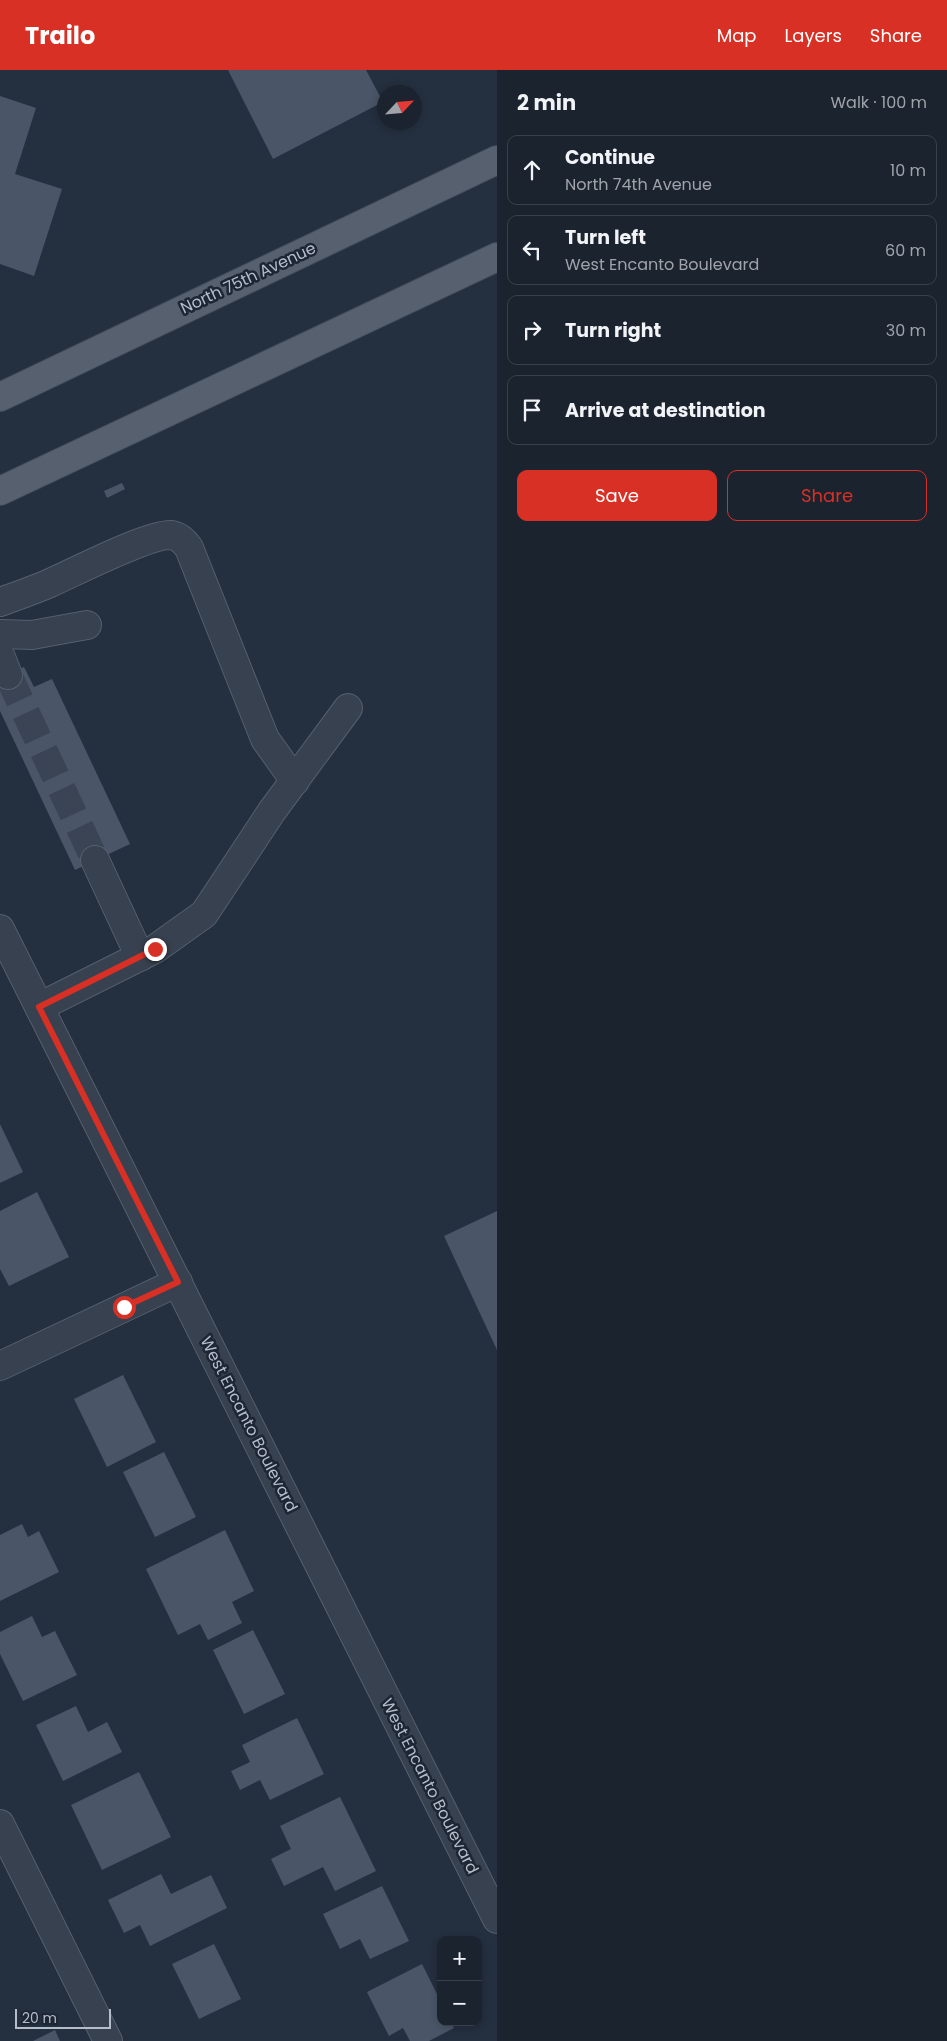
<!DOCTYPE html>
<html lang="en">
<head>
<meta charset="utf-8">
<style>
	body { margin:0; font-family:Poppins,sans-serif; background:#282f3b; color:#f1f3f6 }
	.controls { position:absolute; right:15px; bottom:15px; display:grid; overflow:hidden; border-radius:10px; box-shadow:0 2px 8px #0003 }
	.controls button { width:45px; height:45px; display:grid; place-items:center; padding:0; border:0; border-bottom:1px solid #39404b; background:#1b232f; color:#f1f3f6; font:25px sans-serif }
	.compass { position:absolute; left:377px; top:15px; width:45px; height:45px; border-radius:50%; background:#1b232f; box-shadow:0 2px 8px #0003; rotate:64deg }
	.scale { position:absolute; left:15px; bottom:12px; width:96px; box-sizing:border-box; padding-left:5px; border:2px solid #b5bcca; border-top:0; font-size:14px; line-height:18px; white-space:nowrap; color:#b5bcca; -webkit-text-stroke:4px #1d2634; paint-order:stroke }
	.stop { position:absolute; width:15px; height:15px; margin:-11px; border:4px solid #d93025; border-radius:50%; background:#fff }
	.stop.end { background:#d93025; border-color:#fff; box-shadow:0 1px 5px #0008 }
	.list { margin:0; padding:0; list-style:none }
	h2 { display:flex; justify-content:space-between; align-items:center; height:65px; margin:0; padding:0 20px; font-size:21px }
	h2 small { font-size:16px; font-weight:400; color:#a0a4aa }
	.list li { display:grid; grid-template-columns:32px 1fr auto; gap:15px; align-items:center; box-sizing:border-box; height:70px; margin:0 10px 10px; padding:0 10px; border:1px solid #39404b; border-radius:10px }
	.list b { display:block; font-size:19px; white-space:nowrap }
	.list p { margin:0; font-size:16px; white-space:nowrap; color:#a0a4aa }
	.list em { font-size:16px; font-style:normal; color:#a0a4aa }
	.actions { display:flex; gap:10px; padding:15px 20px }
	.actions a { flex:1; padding:11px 0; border:1px solid #d93025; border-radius:10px; text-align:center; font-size:18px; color:#d93025 }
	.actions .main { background:#d93025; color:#fff }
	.icon { flex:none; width:28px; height:28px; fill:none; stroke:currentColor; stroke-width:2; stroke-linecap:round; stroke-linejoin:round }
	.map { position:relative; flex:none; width:497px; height:1971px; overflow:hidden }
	header { display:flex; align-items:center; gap:30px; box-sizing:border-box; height:70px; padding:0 25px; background:#d93025; color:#fff }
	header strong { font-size:24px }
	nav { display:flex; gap:28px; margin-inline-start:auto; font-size:18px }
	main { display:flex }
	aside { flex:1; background:#1b232f }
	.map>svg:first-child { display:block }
	.building { fill:#4a5668 }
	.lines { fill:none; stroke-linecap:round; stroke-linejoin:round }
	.minor-tunnel { stroke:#3a4454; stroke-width:28; stroke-dasharray:28 14; stroke-linecap:butt }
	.minor-casing { stroke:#565f6d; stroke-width:30 }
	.major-casing { stroke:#424a58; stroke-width:30 }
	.minor { stroke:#38414f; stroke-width:28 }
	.major { stroke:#56606f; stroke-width:28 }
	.route { stroke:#d93025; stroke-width:6 }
	.labels { text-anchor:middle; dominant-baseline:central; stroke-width:5; stroke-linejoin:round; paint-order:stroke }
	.street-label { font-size:16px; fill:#b5bcca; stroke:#1d2634 }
</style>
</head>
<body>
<header>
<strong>Trailo</strong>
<nav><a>Map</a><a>Layers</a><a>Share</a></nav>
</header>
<main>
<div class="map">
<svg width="497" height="1971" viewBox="0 0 497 1971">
	<rect width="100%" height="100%" fill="#242f3f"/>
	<!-- building -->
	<g class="building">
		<path d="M228,0H366L383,32L273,89Z"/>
		<path d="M0,26L36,38L15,104L62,119L34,206L0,194Z"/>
		<path d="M122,413L125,419L107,428L104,421Z"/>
		<path d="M24,597L34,617L52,609L130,774L75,800L0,641V609Z"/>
		<path d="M0,1054L23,1102L0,1113Z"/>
		<path d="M37,1122L69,1187L9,1216L0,1199V1141Z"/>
		<path d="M497,1141V1280L444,1166Z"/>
		<path d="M123,1305L156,1372L107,1397L74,1329Z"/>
		<path d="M164,1382L196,1447L155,1467L123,1402Z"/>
		<path d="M22,1454L28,1467L39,1461L59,1502L0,1531V1465Z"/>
		<path d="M225,1460L254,1521L232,1532L242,1553L208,1570L200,1554L178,1565L146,1499Z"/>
		<path d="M32,1546L42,1567L55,1561L77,1605L23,1631L0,1584V1562Z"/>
		<path d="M253,1560L285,1624L244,1644L213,1580Z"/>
		<path d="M76,1636L88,1662L107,1652L122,1682L63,1711L36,1655Z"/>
		<path d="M297,1648L324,1704L270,1730L260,1710L240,1720L231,1701L250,1692L242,1675Z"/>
		<path d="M139,1702L171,1767L102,1800L71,1735Z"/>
		<path d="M340,1727L376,1801L335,1821L323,1797L284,1816L271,1789L291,1779L280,1756Z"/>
		<path d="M161,1804L171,1824L211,1805L227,1838L150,1876L140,1855L124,1863L108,1830Z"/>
		<path d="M382,1816L409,1871L370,1889L360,1869L340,1879L323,1844Z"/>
		<path d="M214,1874L241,1929L199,1949L172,1894Z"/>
		<path d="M422,1894L441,1932V1952H451L454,1958L429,1971H410L403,1958L389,1966L367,1922Z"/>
		<path d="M55,1960L60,1971H33Z"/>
	</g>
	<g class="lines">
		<!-- minor-tunnel -->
		<path class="minor-tunnel" d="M8,605L95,790"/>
		<!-- minor casing -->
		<g class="minor-casing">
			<g id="minor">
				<path d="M0,532C17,526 34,520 50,513C75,502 148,464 171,465C179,466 184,471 189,478L265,669L295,711"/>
				<path d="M0,564L32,565L87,555"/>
				<path d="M0,585L8,605"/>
				<path d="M95,790L140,887"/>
				<path d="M0,859L497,1849"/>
				<path d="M39,937L155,879L204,844L272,741L348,638"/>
				<path d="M0,1296L178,1212"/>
				<path d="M0,1754L108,1971"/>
			</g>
		</g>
		<!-- major casing -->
		<g class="major-casing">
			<g id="major">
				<path d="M0,327L497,90"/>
				<path d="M0,421L497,187"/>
			</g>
		</g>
		<!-- minor -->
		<use href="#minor" class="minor"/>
		<!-- major -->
		<use href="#major" class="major"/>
	</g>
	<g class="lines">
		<!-- route -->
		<path class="route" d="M124,1237L178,1212L39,937L155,879"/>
	</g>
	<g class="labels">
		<!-- street labels -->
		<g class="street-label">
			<text transform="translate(248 208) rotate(-25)">North 75th Avenue</text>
			<text transform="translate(249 1354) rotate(63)">West Encanto Boulevard</text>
			<text transform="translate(430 1716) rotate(63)">West Encanto Boulevard</text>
		</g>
	</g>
</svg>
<div class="controls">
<button>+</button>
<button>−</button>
</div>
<svg class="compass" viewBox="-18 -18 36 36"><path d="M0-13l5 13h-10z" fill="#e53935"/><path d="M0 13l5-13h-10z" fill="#a0a4aa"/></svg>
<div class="scale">20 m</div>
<div class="stop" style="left:124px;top:1237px"></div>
<div class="stop end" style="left:155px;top:879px"></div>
</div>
<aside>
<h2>2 min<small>Walk · 100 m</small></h2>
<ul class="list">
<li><svg class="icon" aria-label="ahead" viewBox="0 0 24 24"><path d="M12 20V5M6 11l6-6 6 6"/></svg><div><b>Continue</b><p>North 74th Avenue</p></div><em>10 m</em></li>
<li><svg class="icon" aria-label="left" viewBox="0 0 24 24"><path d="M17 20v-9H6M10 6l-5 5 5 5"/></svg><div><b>Turn left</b><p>West Encanto Boulevard</p></div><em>60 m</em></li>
<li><svg class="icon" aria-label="right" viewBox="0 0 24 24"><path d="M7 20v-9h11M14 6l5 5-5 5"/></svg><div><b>Turn right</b></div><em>30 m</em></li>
<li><svg class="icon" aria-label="arrive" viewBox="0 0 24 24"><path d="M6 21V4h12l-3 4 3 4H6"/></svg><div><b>Arrive at destination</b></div></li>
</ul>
<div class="actions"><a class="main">Save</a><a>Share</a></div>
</aside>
</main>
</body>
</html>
